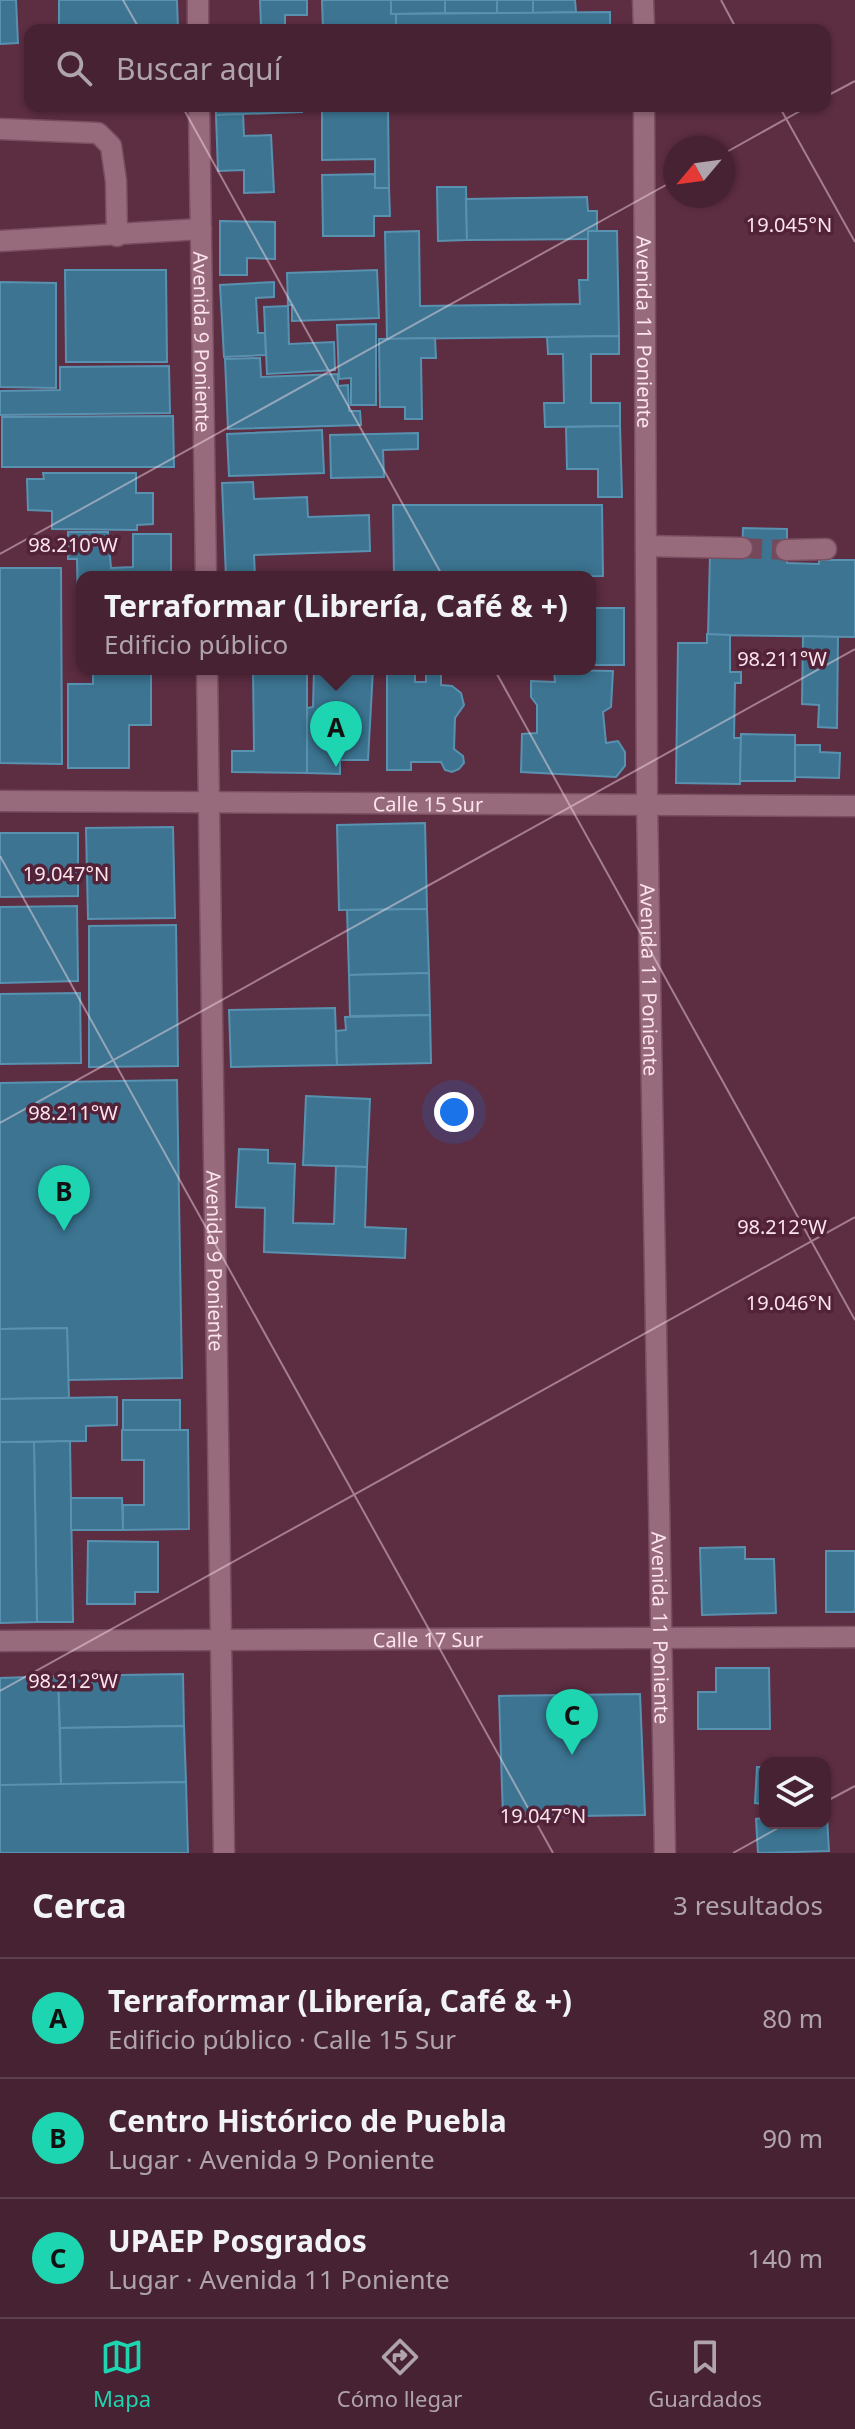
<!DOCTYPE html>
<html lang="es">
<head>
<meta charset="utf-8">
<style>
	body { margin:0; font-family:"Noto Sans",sans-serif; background:#4d2a3a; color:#f1f3f6 }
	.controls { position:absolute; right:24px; bottom:24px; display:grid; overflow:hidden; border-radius:16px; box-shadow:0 2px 6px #0004 }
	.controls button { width:72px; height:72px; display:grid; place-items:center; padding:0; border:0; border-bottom:2px solid #5e3f4d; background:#462232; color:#f1f3f6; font:40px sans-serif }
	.compass { position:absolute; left:663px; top:136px; width:72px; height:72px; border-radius:50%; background:#462232; box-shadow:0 2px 6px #0004; rotate:241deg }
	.you { position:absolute; left:454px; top:1112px; width:28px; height:28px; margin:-20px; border:6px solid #fff; border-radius:50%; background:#1a73e8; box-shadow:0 0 0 12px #1a73e833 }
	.badge { display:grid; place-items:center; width:52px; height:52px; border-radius:50%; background:#1ed5b1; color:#111; font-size:26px; font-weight:700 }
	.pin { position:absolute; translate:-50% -66px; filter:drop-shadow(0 2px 4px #0008) }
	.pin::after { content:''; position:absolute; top:42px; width:28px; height:24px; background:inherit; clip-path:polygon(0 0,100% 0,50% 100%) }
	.popup { position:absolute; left:76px; top:571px; width:520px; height:104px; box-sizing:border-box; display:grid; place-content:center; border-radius:16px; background:#462232; filter:drop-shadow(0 2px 6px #0005); font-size:26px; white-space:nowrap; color:#b0a4ac }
	.popup b { font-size:30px; color:#f1f3f6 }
	.popup::after { content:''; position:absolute; left:50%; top:100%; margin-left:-16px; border:16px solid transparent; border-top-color:#462232 }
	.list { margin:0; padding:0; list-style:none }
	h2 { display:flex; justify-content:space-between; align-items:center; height:104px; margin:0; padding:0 32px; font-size:34px }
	h2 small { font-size:26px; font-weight:400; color:#b0a4ac }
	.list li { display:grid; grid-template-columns:52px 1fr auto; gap:24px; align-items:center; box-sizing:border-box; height:120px; padding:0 32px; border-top:2px solid #5e3f4d }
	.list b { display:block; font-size:30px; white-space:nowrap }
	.list p { margin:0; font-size:26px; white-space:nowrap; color:#b0a4ac }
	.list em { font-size:26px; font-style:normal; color:#b0a4ac }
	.icon { flex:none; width:44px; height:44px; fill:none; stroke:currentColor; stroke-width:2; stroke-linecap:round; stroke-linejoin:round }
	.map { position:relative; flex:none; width:855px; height:1853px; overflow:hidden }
	.search { position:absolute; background:#462232; box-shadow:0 2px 6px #0004; left:24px; right:24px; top:24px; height:88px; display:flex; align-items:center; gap:20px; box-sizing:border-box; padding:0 28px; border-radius:16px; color:#b0a4ac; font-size:30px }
	.sheet { height:464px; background:#462232 }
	nav { display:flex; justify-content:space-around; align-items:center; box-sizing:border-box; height:112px; border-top:2px solid #5e3f4d; background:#462232; font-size:22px; color:#b0a4ac }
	nav a { display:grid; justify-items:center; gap:4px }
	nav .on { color:#1ed5b1 }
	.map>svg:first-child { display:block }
	.building { fill:#3c7491; stroke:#5991b0; stroke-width:2 }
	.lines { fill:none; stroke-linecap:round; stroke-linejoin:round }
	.minor-tunnel { stroke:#75485c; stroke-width:20; stroke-dasharray:20 10; stroke-linecap:butt }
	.minor-casing { stroke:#7a4e61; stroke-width:23 }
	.minor { stroke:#986b7c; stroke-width:20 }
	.ticks { fill:none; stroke:#fce3ec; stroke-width:2; stroke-opacity:0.45 }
	.labels { text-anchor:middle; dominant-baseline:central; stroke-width:7; stroke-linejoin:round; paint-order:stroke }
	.street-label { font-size:20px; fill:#fce3ec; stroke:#522338 }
	.ticks-label { font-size:20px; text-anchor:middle; fill:#fce3ec; stroke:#522338; stroke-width:7; stroke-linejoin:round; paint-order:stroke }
</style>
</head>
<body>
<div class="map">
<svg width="855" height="1853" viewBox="0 0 855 1853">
	<rect width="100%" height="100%" fill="#5d2d42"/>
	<!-- building -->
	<g class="building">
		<path d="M0,0H16L18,43L0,44Z"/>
		<path d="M59,0H177L178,30H59Z"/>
		<path d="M260,0H307V15H285V27H261Z"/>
		<path d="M322,0H391V14H396V30H323Z"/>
		<path d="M391,0H445V13L391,14Z"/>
		<rect x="445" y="0" width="52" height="13"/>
		<rect x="497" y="0" width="36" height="13"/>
		<path d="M533,0H575L576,12L533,13Z"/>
		<path d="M610,12V30H396V14Z"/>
		<path d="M216,106H302V112L216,115Z"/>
		<path d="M322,106H388L389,188H375V159L322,160Z"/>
		<path d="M243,114L244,136L271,135L274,192L244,193V170L218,171L216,115Z"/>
		<path d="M375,174V188H389L390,216H374V236H323L322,175Z"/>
		<path d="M437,187H466L467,240L438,241Z"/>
		<path d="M587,197L588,211H597V231H588V239L467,240L466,199Z"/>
		<path d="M220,221L275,222V259L247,258V275H220Z"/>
		<path d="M419,231L420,306L580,304L579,280H588V231H617L619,336L387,339L385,232Z"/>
		<path d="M65,270H166L167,362H66Z"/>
		<path d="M377,270L379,318L292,321V305H288L287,273Z"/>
		<path d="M0,282L56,283V388L0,387Z"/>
		<path d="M274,282V297L256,298L258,333H265L266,355L224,357L220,285Z"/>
		<path d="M288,306L289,344L334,342L335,370L267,374L264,307Z"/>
		<path d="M376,324V405H351V378L339,379L337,325Z"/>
		<path d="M619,336V354H591V403H620V426L545,427L544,403H564L563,354H548L547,337Z"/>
		<path d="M435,338L436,358H421L422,419H405V407H380L379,339Z"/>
		<path d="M260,358L261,377L338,374V386L348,385L349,411H360L361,425L228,429L225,359Z"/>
		<path d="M169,366L170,413L0,415V391L60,390V367Z"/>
		<path d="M173,416L174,467H2V417Z"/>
		<path d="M620,426L622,497H598V469H567L566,427Z"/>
		<path d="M322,430L324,473L229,476L227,434Z"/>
		<path d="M418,433V449L383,450L384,477L331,478L330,435Z"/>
		<path d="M43,473H136V493H153V524L137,525V530L52,529V511L28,510L27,479H44Z"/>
		<path d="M253,482L254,499L307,497L308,517L369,515L370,551L254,555L255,577H226L222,483Z"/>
		<path d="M393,505H602L603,576L394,577Z"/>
		<path d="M743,528L787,529V563L819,564V560H855V637L708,635L710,556L742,557Z"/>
		<path d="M68,532H108L111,568L133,567V534H171V577H82V610H78L77,559H68Z"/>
		<path d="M0,568H61L62,764L0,763Z"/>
		<rect x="590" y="608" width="34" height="57"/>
		<path d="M707,634L730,635V672H741V683H735L734,738H741L740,784L676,783L678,643H707Z"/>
		<path d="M803,636L838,637L837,728L818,727L819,705L802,704Z"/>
		<path d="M93,669H151V725H129V768H68V684H93Z"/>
		<path d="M253,669H307V773L232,772V751H254Z"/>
		<path d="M314,669H373L368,760H340V774L307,773V708L313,707Z"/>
		<path d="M387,669H415V682H426V669H441V685L452,686L461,693L464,705L455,718L454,749L463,756L464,763L459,769L452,772L445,770L441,762H411V770H387Z"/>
		<path d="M554,670L613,671L611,707L603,712L606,743L618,741L625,752V766L616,777L521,772L522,734L537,733V705L531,697V681L555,682Z"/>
		<path d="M741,734L795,735V781H740Z"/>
		<path d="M795,745H820V752L840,753L839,778L795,777Z"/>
		<path d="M425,823L427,909L339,910L337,825Z"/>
		<path d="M173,827L175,918L88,919L86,828Z"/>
		<path d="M0,833H78V896L0,897Z"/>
		<path d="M77,906L78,981L0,983V907Z"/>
		<path d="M427,909L429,973L349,975L347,910Z"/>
		<path d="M176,925L178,1066L89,1067V926Z"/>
		<path d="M429,973L430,1015L350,1016L349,975Z"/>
		<path d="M80,993L81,1063L0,1064V994Z"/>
		<path d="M335,1008L337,1065L231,1067L229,1010Z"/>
		<path d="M430,1015L431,1063L337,1065L336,1031L346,1030L345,1017Z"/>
		<path d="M177,1080L182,1378L68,1380L67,1328L0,1329V1083Z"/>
		<path d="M306,1096L370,1099L367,1167L303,1165Z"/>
		<path d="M239,1149L268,1150V1163L295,1164L293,1223L334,1224L336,1166L367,1167L365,1227L406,1229L405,1258L264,1252L265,1208L236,1207Z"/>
		<path d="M67,1328L69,1398L0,1399V1329Z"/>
		<path d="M117,1397V1425L86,1426V1441L0,1442V1399Z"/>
		<rect x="123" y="1400" width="57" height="30"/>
		<path d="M122,1430H188L189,1529L123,1530V1505H144V1460H122Z"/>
		<path d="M70,1441L73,1622H37L34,1442Z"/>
		<path d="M0,1442H34L37,1622L0,1623Z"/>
		<path d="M71,1498H122L123,1530H71Z"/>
		<path d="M88,1541L158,1542V1592H135V1604H87Z"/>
		<path d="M745,1547V1559H774L776,1613L702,1615L700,1548Z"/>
		<rect x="826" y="1551" width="29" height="61"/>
		<path d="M716,1668H769L770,1729H698V1692H716Z"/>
		<path d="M183,1674L184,1726L60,1728L58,1676Z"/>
		<path d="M58,1676L61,1785H0V1678Z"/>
		<path d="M640,1694L645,1815L503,1817L499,1696Z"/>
		<path d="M184,1726L186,1782L61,1785L60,1728Z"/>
		<path d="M757,1767H765V1804L755,1803Z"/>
		<path d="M825,1771H830L829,1808L825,1807Z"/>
		<path d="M186,1782L188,1853H0V1785Z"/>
		<path d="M825,1816H827L829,1851L758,1853L756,1819L765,1818V1823H825Z"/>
	</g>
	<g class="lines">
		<!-- minor-tunnel -->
		<path class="minor-tunnel" d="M742,548L786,550"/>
		<!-- minor casing -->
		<g class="minor-casing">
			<g id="minor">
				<path d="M198,0V30"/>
				<path d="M643,0L644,30"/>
				<path id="s1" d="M199,106L206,577"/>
				<path id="s2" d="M644,106L647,804L665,1853"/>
				<path d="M0,129L98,133L111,146L116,181L117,236"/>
				<path d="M0,241L201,229"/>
				<path d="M646,546L742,548"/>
				<path d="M786,550L826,549"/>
				<path id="s3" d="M207,669L224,1853"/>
				<path id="s4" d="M0,801L855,806"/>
				<path id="s5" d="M0,1641L855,1637"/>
			</g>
		</g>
		<!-- minor -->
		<use href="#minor" class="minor"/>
	</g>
	<!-- ticks -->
	<path class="ticks" d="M123,0L140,30M721,0L737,30M825,97L855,81M182,106L855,1320M779,106L855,242M723,154L809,106M0,554L675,180M0,856L553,1853M0,1123L855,649M0,1691L855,1217M825,1802L855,1786M733,1853L787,1823"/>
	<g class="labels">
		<!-- street labels -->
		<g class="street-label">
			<text stroke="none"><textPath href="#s2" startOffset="226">Avenida 11 Poniente</textPath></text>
			<text stroke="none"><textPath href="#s1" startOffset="236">Avenida 9 Poniente</textPath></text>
			<text stroke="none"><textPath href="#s4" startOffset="428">Calle 15 Sur</textPath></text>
			<text stroke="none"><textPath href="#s2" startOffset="874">Avenida 11 Poniente</textPath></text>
			<text stroke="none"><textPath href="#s3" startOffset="592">Avenida 9 Poniente</textPath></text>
			<text stroke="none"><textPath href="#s2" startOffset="1522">Avenida 11 Poniente</textPath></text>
			<text stroke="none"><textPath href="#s5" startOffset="428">Calle 17 Sur</textPath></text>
		</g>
	</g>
	<g class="ticks-label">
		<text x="789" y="232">19.045°N</text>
		<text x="73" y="552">98.210°W</text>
		<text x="782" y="666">98.211°W</text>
		<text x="66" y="881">19.047°N</text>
		<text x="73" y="1120">98.211°W</text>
		<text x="782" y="1234">98.212°W</text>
		<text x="789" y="1310">19.046°N</text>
		<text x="73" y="1688">98.212°W</text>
		<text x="543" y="1823">19.047°N</text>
	</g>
</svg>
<div class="controls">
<button><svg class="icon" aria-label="layers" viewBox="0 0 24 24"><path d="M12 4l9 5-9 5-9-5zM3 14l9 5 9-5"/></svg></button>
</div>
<svg class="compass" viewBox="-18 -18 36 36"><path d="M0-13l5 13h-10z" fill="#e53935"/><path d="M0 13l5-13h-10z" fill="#b0a4ac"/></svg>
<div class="you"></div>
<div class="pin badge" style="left:336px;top:767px">A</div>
<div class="popup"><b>Terraformar (Librería, Café &amp; +)</b>Edificio público</div>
<div class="pin badge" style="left:64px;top:1231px">B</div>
<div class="pin badge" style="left:572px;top:1755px">C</div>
<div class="search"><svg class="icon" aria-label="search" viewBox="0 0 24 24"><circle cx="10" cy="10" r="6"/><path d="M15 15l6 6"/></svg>Buscar aquí</div>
</div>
<section class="sheet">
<h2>Cerca<small>3 resultados</small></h2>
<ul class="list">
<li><span class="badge">A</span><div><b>Terraformar (Librería, Café &amp; +)</b><p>Edificio público · Calle 15 Sur</p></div><em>80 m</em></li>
<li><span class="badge">B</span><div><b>Centro Histórico de Puebla</b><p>Lugar · Avenida 9 Poniente</p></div><em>90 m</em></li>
<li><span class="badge">C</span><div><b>UPAEP Posgrados</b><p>Lugar · Avenida 11 Poniente</p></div><em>140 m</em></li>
</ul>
</section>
<nav>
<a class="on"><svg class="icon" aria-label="map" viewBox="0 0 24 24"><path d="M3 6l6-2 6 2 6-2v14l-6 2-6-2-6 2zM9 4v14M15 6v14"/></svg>Mapa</a>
<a><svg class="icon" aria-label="directions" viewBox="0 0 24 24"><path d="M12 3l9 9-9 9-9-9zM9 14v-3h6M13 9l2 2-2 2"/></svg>Cómo llegar</a>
<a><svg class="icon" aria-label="saved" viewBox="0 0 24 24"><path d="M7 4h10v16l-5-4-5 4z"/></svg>Guardados</a>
</nav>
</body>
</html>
